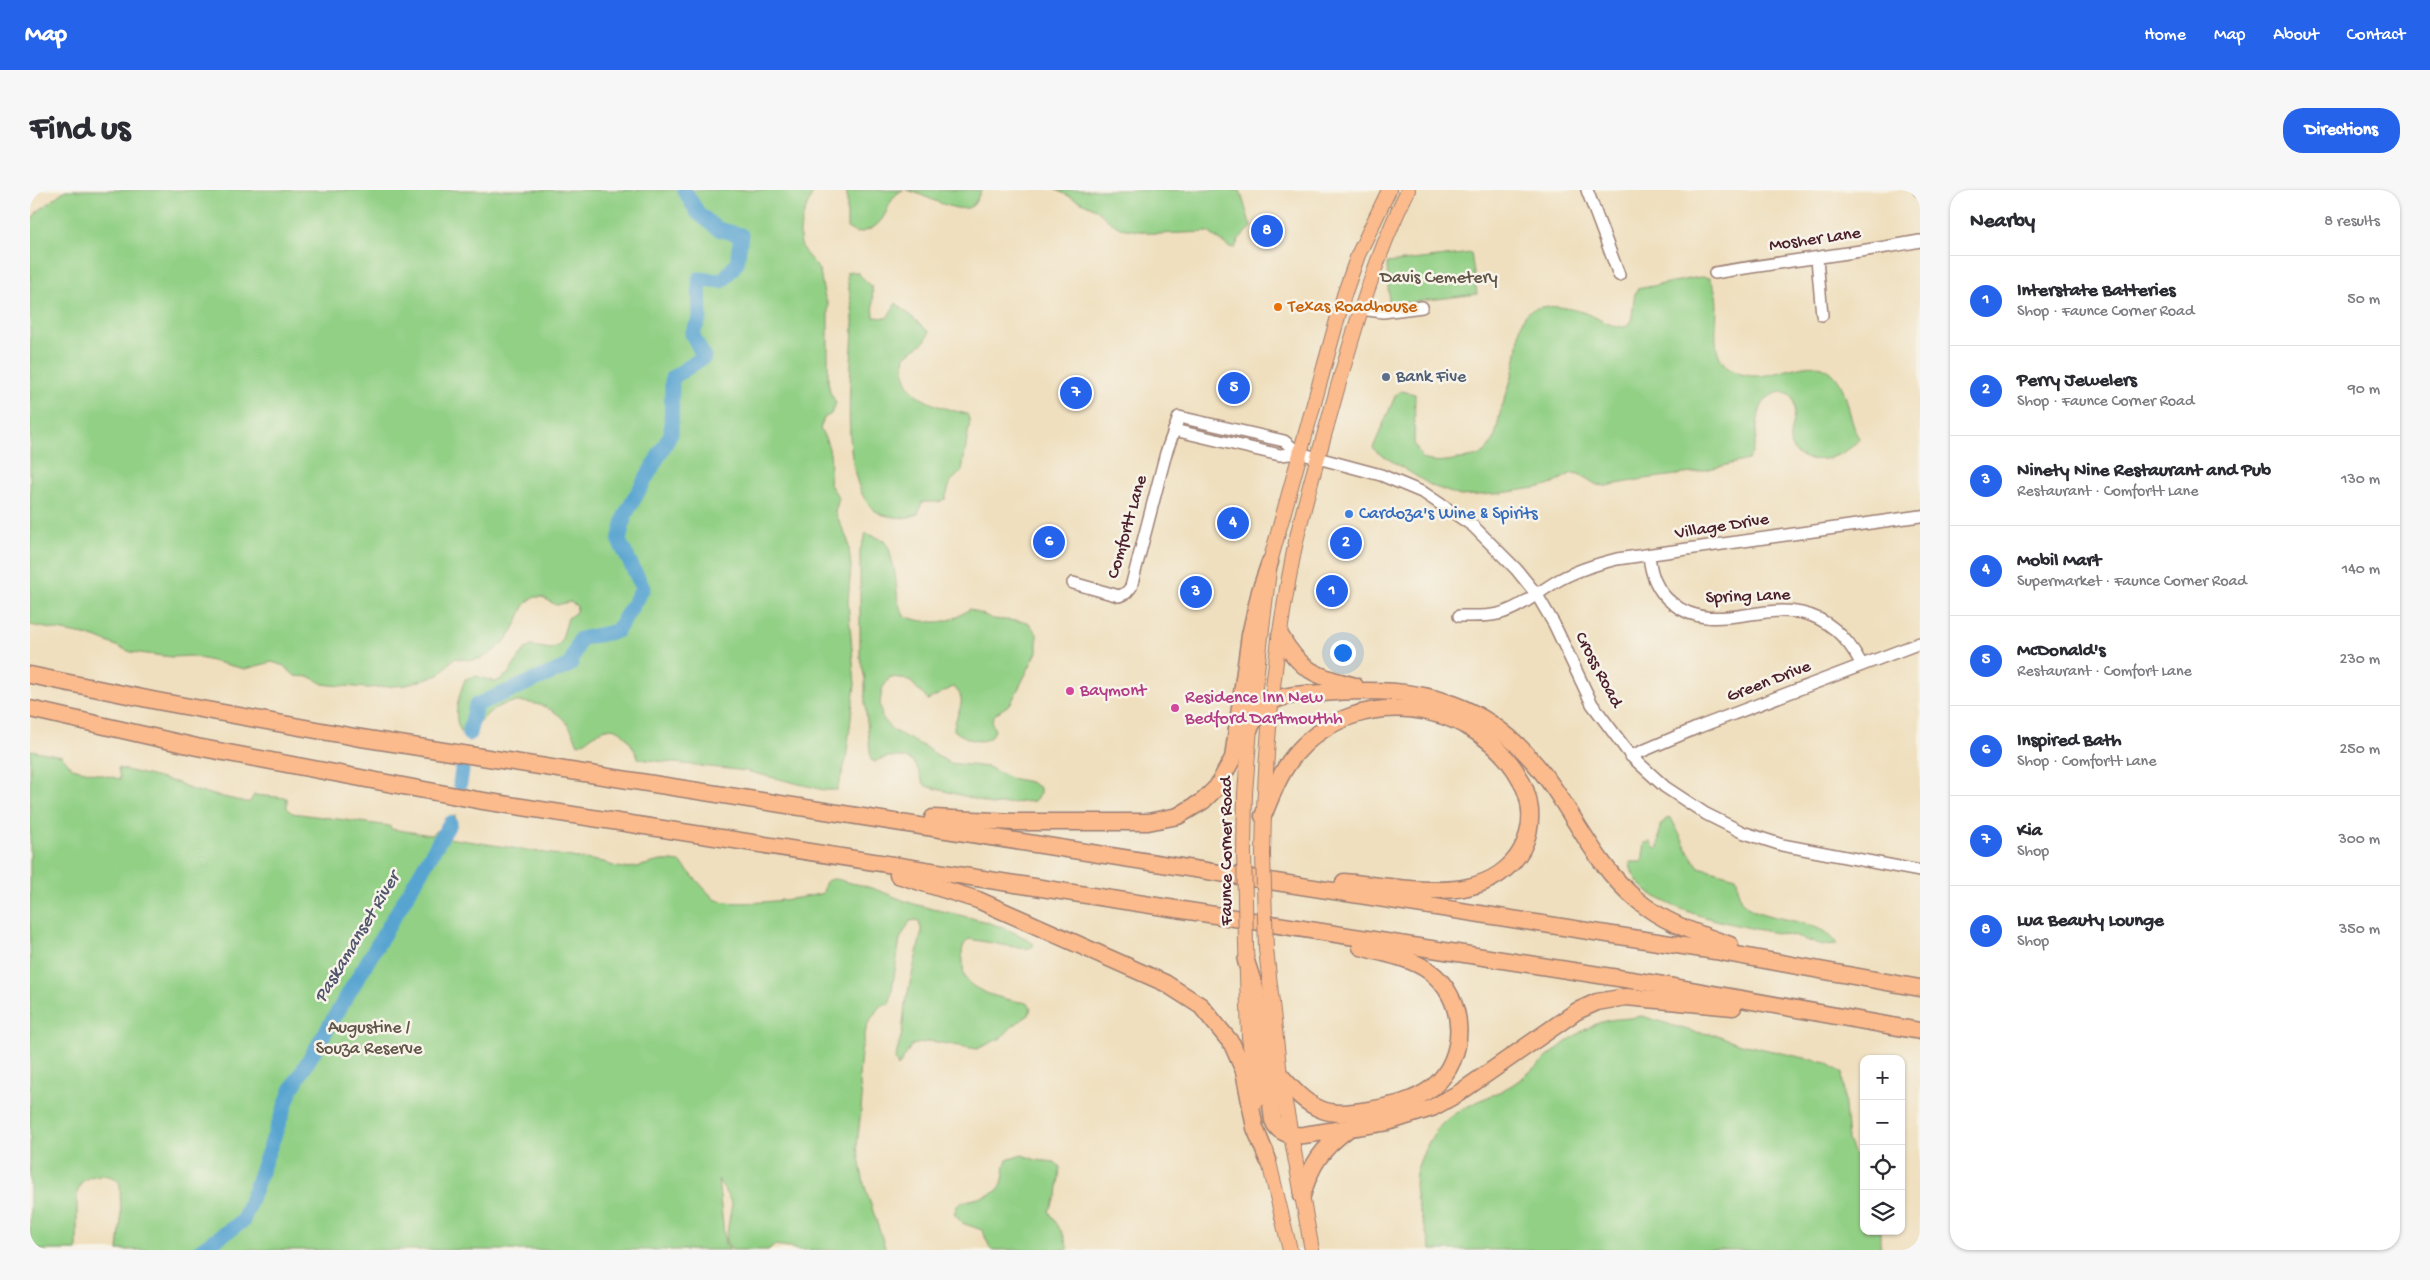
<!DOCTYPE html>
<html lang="en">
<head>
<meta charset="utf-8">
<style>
	body { margin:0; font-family:"Gochi Hand",sans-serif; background:#f7f7f7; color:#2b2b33 }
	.controls { position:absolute; right:15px; bottom:15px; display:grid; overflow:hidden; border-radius:10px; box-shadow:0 1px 4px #0004 }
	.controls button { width:45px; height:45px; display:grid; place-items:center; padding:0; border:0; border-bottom:1px solid #e1e1e2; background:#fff; color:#2b2b33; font:25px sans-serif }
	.you { position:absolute; left:1312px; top:462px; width:18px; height:18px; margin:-12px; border:4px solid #fff; border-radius:50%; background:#1a73e8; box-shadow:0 0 0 8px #1a73e833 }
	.badge { display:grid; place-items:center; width:32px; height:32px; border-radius:50%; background:#2563eb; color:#fff; font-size:16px; font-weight:700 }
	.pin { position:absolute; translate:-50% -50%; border:2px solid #fff; box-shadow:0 1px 5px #0006 }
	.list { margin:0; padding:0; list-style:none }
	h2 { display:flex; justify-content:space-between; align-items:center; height:65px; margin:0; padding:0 20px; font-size:21px }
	h2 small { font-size:16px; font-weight:400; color:#7c7c81 }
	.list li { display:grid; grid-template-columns:32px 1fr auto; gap:15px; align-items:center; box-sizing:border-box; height:90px; padding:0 20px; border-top:1px solid #e1e1e2 }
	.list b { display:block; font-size:19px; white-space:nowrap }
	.list p { margin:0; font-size:16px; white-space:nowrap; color:#7c7c81 }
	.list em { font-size:16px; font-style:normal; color:#7c7c81 }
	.icon { flex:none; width:28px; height:28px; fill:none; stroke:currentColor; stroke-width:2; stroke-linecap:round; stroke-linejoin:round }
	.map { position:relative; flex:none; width:1890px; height:1060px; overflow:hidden; border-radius:20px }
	header { display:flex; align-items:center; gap:30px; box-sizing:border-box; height:70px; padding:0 25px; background:#2563eb; color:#fff }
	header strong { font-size:24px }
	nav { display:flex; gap:28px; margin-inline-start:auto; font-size:18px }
	.intro { display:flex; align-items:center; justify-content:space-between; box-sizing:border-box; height:120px; padding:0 30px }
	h1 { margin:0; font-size:35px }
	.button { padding:12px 22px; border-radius:20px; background:#2563eb; color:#fff; font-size:18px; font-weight:700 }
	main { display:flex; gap:30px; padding:0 30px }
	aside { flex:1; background:#fff; border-radius:20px; box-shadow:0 1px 4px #0004 }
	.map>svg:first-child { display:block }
	.green { fill:#92d085; stroke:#6e7858 }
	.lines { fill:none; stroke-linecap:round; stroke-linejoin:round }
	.river { stroke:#59a4d1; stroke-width:15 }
	.minor-casing { stroke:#9c7f74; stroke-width:14 }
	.major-casing { stroke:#9c7f74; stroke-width:16 }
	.highway-casing { stroke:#9c7f74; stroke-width:19 }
	.minor { stroke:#fff; stroke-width:11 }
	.major { stroke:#fbbb8c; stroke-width:14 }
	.highway { stroke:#fbbb8c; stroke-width:16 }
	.major-bridge-casing { stroke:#9c7f74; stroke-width:16; stroke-linecap:butt }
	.major-bridge { stroke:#fbbb8c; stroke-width:14 }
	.food-dot { fill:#e8710a; stroke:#f7f3e8; stroke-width:2 }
	.service-dot { fill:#5c6f8a; stroke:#f7f3e8; stroke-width:2 }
	.shop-dot { fill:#3f7fe0; stroke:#f7f3e8; stroke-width:2 }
	.hotel-dot { fill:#d1479c; stroke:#f7f3e8; stroke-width:2 }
	.labels { text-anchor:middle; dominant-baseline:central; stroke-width:5; stroke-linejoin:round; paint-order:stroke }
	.street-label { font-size:18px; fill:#4a1f2b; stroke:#f7f3e8 }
	.park-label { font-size:18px; fill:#605446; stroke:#f7f3e8 }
	.food-label { font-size:18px; fill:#c56008; stroke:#f7f3e8; text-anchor:start }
	.service-label { font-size:18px; fill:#4e5e75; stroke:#f7f3e8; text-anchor:start }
	.shop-label { font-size:18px; fill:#366cbe; stroke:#f7f3e8; text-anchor:start }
	.hotel-label { font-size:18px; fill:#b23c85; stroke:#f7f3e8; text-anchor:start }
	.water-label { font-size:19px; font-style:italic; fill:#50546d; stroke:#f7f3e8 }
</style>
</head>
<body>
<header>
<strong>Map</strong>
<nav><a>Home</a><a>Map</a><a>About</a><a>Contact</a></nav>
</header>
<div class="intro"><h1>Find us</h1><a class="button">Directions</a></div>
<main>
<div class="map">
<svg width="1890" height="1060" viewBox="0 0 1890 1060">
	<rect width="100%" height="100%" fill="#f7f3e8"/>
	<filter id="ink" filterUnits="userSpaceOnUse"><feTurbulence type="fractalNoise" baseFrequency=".02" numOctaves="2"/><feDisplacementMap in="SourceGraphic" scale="10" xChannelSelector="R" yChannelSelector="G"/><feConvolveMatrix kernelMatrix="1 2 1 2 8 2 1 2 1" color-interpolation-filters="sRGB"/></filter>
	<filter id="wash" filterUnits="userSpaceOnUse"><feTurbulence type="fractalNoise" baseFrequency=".0096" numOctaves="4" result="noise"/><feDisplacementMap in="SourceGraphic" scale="20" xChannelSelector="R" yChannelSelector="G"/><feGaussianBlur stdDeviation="1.12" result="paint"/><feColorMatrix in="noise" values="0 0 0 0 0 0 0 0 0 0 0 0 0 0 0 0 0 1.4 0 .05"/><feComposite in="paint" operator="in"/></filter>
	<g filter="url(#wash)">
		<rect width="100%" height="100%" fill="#efdfbe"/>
		<!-- green -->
		<g class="green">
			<path d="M35,0H784C777,17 763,42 774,61C779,69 787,74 790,83C793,94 792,103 798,114V191L800,202L806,213L801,224L794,228L790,239C802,258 802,270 799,293L809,308L805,322L818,351L821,376L818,412L825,495L816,570L807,600H794L716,581L609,569C598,549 590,527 564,545C559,548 554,553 548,554C544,546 541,537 534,530C519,513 486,506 466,518C453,525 447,539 434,545C420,530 429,506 435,489L446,486L466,492L478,484L495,459L502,456L521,459L527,456L531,452L538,428L546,422L547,416L540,412L526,415L512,407H504C492,414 491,425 485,436C478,450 461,468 444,470C438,470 431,469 424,468L409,485L376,495L338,498L301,495L293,494L281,487L265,486L254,476L242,472L215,479L161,466L142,467L101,462L65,447L0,435V32L7,22Z"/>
			<path d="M817,0H874C852,7 864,38 826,43L817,38Z"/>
			<path d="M876,0H952C949,4 947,10 944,14C932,29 891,2 876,0Z"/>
			<path d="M1026,0H1210L1221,37L1209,49L1205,58L1199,57L1178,42L1128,44L1090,38L1080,32L1066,19Z"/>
			<path d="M1441,63L1447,104L1359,115L1357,73Z"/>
			<path d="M821,81L828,83L842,97L844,127L857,128L866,113L899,142C896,156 884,157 875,166C867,208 905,216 937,224L940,231L932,281L921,291L915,309L909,312H892L888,324C877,329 870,328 858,326C804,317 822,178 823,138C824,122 820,105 817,89V82Z"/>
			<path d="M1670,87L1679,88C1698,114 1674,150 1695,175C1700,181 1708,183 1715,185C1746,192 1780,162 1802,183C1820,200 1817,228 1829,248C1819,267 1778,279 1763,260C1751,245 1780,207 1751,202C1717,208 1734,249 1718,270L1662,283L1614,289L1576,296L1567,295L1549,284L1542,283L1518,296L1465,304L1430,306L1402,296L1347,262L1343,258L1366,204L1371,201L1385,204L1384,253L1392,268C1403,274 1417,271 1429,269C1441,268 1452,267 1459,257C1469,244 1467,228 1473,214C1479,198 1484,181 1487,163C1489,152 1488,136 1495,126C1506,110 1541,118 1556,123C1565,126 1589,143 1598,135C1605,129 1601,110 1607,99Z"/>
			<path d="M836,343L853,350L859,358L865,383L868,412L874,426C888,431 907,435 922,429C929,427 934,422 940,419L963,429L998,432L1007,444V462L981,513C973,521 955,524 965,540C958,559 935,549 924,540C924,524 941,510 923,497L898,510L881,492L871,488L860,487L852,499L850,514L852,527L862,540L895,557L919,573L958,577L980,588L1000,592L1010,598V604L1004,611L961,615L948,610L896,596C890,590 890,579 883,572C875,565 853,565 845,572L841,570L835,513V489L830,467V360Z"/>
			<path d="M0,560L32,566L42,578L90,589L88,578L149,593L162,600L215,612H220L224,605L257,608V618L262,623L360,636L361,639L401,645L425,625L426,630L418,642V648L574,672C592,682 608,677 626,672C634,670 642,671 650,672L684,709C704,718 771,709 793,703C794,699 794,691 799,690C807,687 813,692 821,693C841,696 859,705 878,712C920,726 965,727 1004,754L1002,757L996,759L939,749C932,755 931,761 933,770C933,775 933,781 934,786C941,803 981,811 998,813L1001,817L999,825L984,835L971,848L947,859L901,851L882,855L868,877L865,869L872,843L875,815L892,741L888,730L880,731L870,749L860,812L858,815L855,814L849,817L837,835L831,862L829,887L832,909L827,957L834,994L856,1060H766L760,1057L744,1055L738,1060H702L696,1053V1048L702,1014L688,989L695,1054L700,1060H88L91,1030L90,994C84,982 61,983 52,992C50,995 49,1000 47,1003V1060H0Z"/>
			<path d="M1641,628L1659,663L1669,677L1706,687C1710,696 1706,705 1713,713C1731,733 1794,726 1807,755C1794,758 1775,749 1762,746C1723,738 1603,722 1600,672H1612L1615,653L1620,652L1625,659L1628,658L1630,636L1636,629Z"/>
			<path d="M1612,826L1664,842L1687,845L1711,854L1797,873L1812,883L1818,950L1834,990V1041H1850V1060H1401C1395,1033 1380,1007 1387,979C1391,967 1401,945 1410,936C1428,916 1459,909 1482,895C1510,877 1533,849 1564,835C1580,827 1596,830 1612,826Z"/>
			<path d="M992,965L1006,970L1025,972L1030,977L1027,1006L1019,1021L1034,1046L1038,1060H961L952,1040L932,1033L924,1024L927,1015C939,1007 967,1009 972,993C975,984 973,977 977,970Z"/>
		</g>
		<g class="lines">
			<!-- river -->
			<g class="river">
				<path d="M439,544L446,515L540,475L550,449L587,441L613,398L589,351L595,325L641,244L642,188L674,167L662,144L670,128L669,89L692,91L707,73L711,45L688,39L668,23L654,0"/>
				<path d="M430,593L432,580"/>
				<path d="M170,1060L213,1031L261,900L420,633"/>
			</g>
		</g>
	</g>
	<g filter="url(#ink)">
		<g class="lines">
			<!-- minor casing -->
			<g class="minor-casing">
				<g id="minor">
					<path d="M1557,0L1589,85"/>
					<path d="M1889,0L1890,1"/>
					<path d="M1787,69L1792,125"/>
					<path d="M1685,83C1754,71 1822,64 1890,51"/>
					<path d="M1331,119L1353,122L1392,117"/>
					<path d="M1144,240L1250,265L1269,263L1351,285L1394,303L1443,336L1486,379L1507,405L1524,434L1562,514L1601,566L1635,597L1676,624L1712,642L1752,655L1890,681"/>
					<path d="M1619,366C1621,384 1626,400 1642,413C1681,445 1728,413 1772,423C1800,429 1818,449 1831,473"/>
					<path d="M1043,393L1089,406L1096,403L1101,397L1136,263L1149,227L1254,251L1269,263"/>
					<path d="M1429,426C1442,426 1455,427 1468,424C1491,418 1508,402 1529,390C1547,380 1567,374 1587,369L1890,326"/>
					<path d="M1601,566L1669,537L1890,453"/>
				</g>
			</g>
			<!-- major casing -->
			<g class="major-casing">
				<g id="major">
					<path d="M1214,663L1215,603L1220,538L1240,372L1314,105L1328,65L1359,0"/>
					<path d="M1233,665C1234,563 1244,461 1264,361C1275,307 1292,255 1306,203C1326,134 1346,65 1378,0"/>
					<path d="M1216,755L1219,847L1227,911"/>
					<path d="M1236,759L1250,885L1282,1060"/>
					<path d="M1236,960L1260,1060"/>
				</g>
			</g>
			<!-- highway casing -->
			<g class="highway-casing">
				<g id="highway">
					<path d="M1250,445C1270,481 1286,486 1325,496"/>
					<path d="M0,485L127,511L325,547L1685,761L1890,798"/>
					<path d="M0,519L167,557L447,610L1633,795L1890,841"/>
					<path d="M1220,538C1234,504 1259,505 1292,503C1394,494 1465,511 1525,600C1550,637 1571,680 1606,709C1634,733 1666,743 1700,755"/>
					<path d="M1233,626C1243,602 1251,579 1269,560C1328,496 1438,509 1485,580C1501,604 1506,632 1492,659C1481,679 1461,692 1438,697C1405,705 1349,695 1314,692"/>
					<path d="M903,628L985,632H1118L1148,626L1173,611L1187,597L1203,568L1220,445L1230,401L1240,372"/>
					<path d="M868,685L948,710L1135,793L1171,816L1202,854L1214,881L1225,938L1238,970"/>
					<path d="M1216,771L1226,802L1243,930C1248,944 1260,946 1274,945L1358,932L1402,918L1429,903L1547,821L1567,812L1596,807L1703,817"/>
					<path d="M1250,885C1262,898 1273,912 1290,919C1306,926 1322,922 1339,920C1361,916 1384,912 1403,897C1438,868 1437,808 1399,781C1379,767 1354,764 1331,757"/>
					<path d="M1272,1006C1280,976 1292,958 1317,940"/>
				</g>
			</g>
			<!-- minor -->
			<use href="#minor" class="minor"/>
			<!-- major -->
			<use href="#major" class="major"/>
			<!-- highway -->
			<use href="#highway" class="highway"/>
			<!-- major-bridge casing -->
			<g class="major-bridge-casing">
				<g id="major-bridge">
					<path d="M1214,663L1216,755"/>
					<path d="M1233,665L1236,759"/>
				</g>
			</g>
			<!-- major-bridge -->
			<use href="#major-bridge" class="major-bridge"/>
		</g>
	</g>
	<!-- markers -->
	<circle class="food-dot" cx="1248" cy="117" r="5"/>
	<circle class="service-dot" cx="1356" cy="187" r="5"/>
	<circle class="shop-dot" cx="1319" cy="324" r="5"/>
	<g class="hotel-dot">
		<circle cx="1040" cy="501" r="5"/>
		<circle cx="1145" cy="518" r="5"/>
	</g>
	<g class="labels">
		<!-- street labels -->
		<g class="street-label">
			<text transform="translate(1785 50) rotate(-8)">Mosher Lane</text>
			<text transform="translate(1098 337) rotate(-74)">Comfortt Lane</text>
			<text transform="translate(1692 337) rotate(-9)">Village Drive</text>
			<text transform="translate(1718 407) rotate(-2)">Spring Lane</text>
			<text transform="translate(1568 480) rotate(62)">Cross Road</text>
			<text transform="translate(1739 492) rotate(-21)">Green Drive</text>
			<text transform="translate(1197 661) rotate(-90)">Faunce Corner Road</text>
		</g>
		<!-- park labels -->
		<g class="park-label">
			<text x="1409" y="88">Davis Cemetery</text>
			<text x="339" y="838">Augustine /<tspan x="339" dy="21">Souza Reserve</tspan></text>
		</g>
		<!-- food labels -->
		<g class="food-label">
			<text x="1258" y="117">Texas Roadhouse</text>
		</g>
		<!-- service labels -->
		<g class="service-label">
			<text x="1366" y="187">Bank Five</text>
		</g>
		<!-- shop labels -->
		<g class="shop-label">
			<text x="1329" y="324">Cardoza's Wine &amp; Spirits</text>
		</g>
		<!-- hotel labels -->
		<g class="hotel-label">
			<text x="1050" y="501">Baymont</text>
			<text x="1155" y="508">Residence Inn New<tspan x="1155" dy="21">Bedford Dartmouthh</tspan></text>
		</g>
		<!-- water labels -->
		<g class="water-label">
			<text transform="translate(328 748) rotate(-59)">Paskamanset River</text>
		</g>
	</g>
</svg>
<div class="controls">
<button>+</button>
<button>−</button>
<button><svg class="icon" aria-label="locate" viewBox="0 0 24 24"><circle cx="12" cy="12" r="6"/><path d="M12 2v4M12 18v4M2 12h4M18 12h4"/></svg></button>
<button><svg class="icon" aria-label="layers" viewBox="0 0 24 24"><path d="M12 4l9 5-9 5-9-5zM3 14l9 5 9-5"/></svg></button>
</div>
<div class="you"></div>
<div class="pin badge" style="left:1302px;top:401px">1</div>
<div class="pin badge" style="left:1316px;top:353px">2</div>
<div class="pin badge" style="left:1166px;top:402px">3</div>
<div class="pin badge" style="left:1203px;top:333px">4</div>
<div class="pin badge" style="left:1204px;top:198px">5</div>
<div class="pin badge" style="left:1019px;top:352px">6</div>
<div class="pin badge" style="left:1046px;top:203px">7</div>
<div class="pin badge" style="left:1237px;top:41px">8</div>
</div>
<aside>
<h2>Nearby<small>8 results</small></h2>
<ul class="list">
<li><span class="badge">1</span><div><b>Interstate Batteries</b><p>Shop · Faunce Corner Road</p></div><em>50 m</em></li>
<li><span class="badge">2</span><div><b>Perry Jewelers</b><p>Shop · Faunce Corner Road</p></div><em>90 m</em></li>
<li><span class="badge">3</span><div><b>Ninety Nine Restaurant and Pub</b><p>Restaurant · Comfortt Lane</p></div><em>130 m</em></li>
<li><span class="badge">4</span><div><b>Mobil Mart</b><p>Supermarket · Faunce Corner Road</p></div><em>140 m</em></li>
<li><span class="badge">5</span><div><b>McDonald's</b><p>Restaurant · Comfort Lane</p></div><em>230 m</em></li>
<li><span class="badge">6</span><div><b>Inspired Bath</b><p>Shop · Comfortt Lane</p></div><em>250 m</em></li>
<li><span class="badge">7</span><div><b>Kia</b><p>Shop</p></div><em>300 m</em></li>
<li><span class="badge">8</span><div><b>Lua Beauty Lounge</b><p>Shop</p></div><em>350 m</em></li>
</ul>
</aside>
</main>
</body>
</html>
